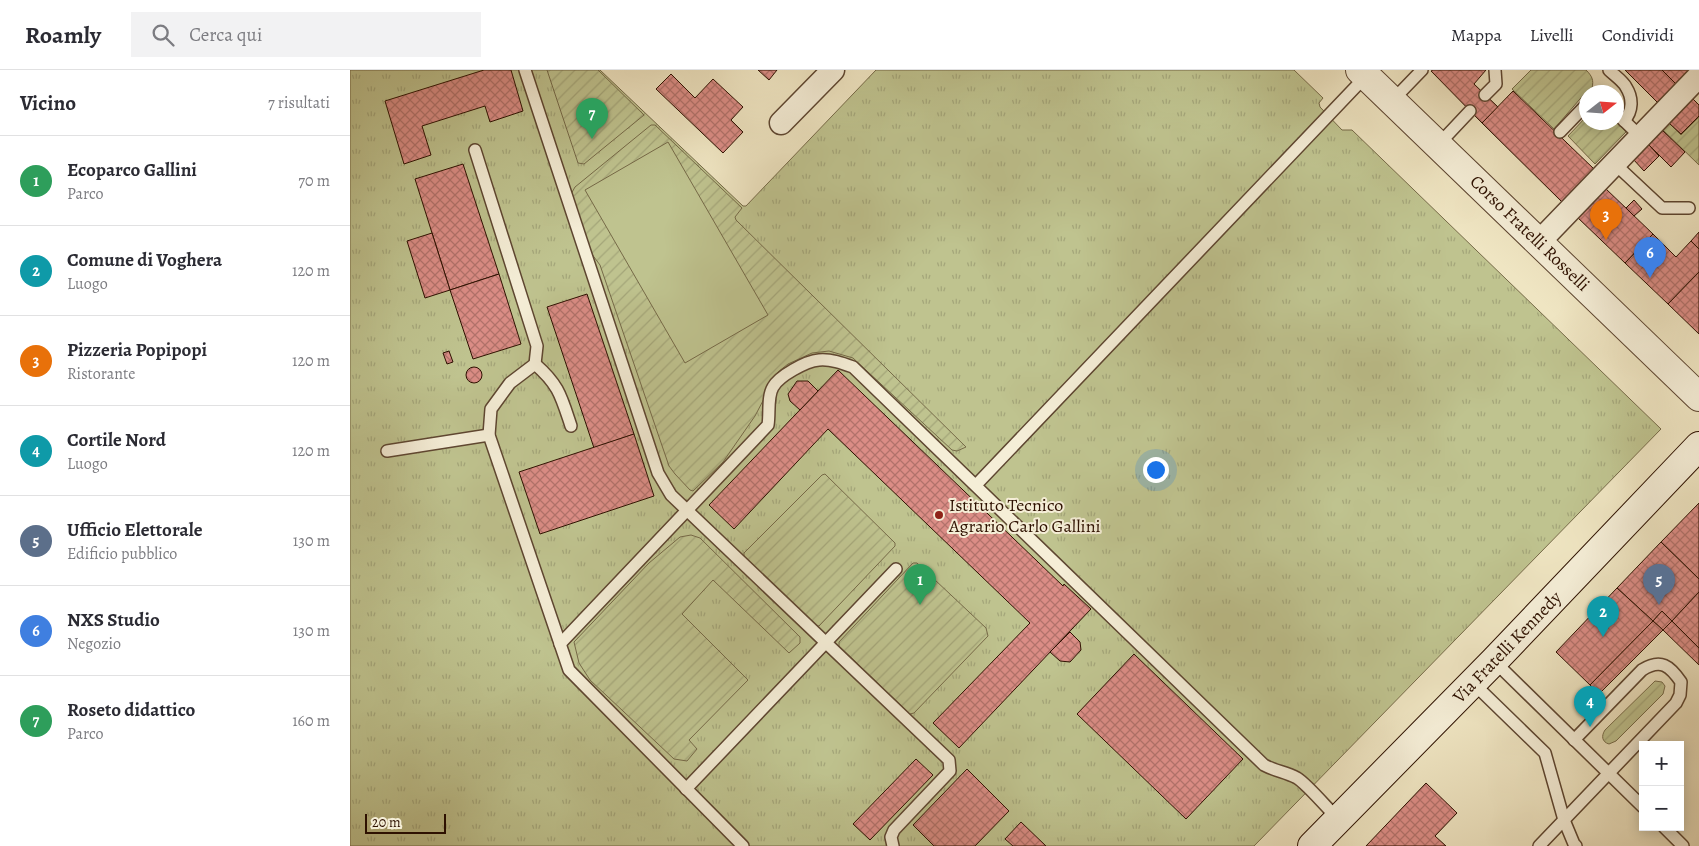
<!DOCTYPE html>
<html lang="it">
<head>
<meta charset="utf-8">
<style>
	body { margin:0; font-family:Alegreya,serif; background:#f2f2f3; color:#2b2b33 }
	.controls { position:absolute; right:15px; bottom:15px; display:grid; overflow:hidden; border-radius:0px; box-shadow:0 2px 12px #0003 }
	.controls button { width:45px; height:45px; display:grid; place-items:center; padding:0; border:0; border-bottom:1px solid #e1e1e2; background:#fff; color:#2b2b33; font:25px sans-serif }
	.compass { position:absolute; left:1229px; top:15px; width:45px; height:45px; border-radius:50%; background:#fff; box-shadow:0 2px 12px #0003; rotate:73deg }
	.scale { position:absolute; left:15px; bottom:12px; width:81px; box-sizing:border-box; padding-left:5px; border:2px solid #2e1101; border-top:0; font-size:14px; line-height:18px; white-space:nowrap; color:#2e1101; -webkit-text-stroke:4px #f5eed7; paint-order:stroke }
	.you { position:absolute; left:805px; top:399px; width:18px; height:18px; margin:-12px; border:4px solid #fff; border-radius:50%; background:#1a73e8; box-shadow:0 0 0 8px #1a73e833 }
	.badge { display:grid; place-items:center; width:32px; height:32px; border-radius:50%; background:#8f2418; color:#fff; font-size:16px; font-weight:700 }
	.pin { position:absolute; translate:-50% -41px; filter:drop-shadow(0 1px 2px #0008) }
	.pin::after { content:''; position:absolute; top:26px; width:18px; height:15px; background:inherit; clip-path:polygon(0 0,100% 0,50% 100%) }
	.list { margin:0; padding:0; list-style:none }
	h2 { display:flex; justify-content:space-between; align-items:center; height:65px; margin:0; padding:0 20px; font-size:21px }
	h2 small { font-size:16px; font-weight:400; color:#7c7c81 }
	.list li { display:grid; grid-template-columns:32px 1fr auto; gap:15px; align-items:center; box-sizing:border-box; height:90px; padding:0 20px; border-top:1px solid #e1e1e2 }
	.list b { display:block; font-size:19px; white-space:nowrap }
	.list p { margin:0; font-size:16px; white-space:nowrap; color:#7c7c81 }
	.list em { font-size:16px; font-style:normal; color:#7c7c81 }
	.icon { flex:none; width:28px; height:28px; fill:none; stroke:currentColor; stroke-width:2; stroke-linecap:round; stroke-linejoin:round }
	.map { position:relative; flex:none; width:1349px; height:776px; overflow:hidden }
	header { display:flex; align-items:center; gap:30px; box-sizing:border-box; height:70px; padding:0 25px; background:#fff; border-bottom:1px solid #e1e1e2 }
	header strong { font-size:24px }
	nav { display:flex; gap:28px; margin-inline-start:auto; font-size:18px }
	.search { width:350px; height:45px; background:#f2f2f3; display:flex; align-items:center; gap:12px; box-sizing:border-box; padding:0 18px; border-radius:0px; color:#7c7c81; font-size:19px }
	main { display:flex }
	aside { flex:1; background:#fff }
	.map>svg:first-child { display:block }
	.park { fill:url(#park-tufts); stroke:#766a48 }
	.garden { fill:url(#garden-furrows); stroke:#766a48 }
	.pitch { fill:#bfc38f; stroke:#766a48 }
	.building { fill:url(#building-cross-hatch); stroke:#2e1101 }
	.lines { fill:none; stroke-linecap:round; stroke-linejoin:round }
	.service-casing { stroke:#5e4631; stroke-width:14 }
	.minor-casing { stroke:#5e4631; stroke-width:25 }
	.tertiary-casing { stroke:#5e4631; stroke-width:30 }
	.secondary-casing { stroke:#2e1101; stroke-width:30 }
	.service { stroke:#f5eed7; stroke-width:11 }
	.minor { stroke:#f5eed7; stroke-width:22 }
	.tertiary { stroke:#f5eed7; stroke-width:28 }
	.secondary { stroke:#f5eed7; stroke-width:28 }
	.poi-dot { fill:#8f2418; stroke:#f5eed7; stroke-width:2 }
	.labels { text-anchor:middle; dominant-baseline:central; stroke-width:4; stroke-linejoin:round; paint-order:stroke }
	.street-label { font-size:18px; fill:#2e1101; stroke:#f5eed7 }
	.poi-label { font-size:18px; fill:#2e1101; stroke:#f5eed7; text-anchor:start }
</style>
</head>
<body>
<header>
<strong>Roamly</strong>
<div class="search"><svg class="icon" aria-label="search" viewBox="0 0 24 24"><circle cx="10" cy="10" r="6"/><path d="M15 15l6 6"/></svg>Cerca qui</div>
<nav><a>Mappa</a><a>Livelli</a><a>Condividi</a></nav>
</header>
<main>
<aside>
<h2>Vicino<small>7 risultati</small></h2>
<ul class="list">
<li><span class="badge" style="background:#2e9e5b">1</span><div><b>Ecoparco Gallini</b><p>Parco</p></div><em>70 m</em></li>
<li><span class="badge" style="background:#0f9aa8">2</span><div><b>Comune di Voghera</b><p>Luogo</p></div><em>120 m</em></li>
<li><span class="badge" style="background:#e8710a">3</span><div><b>Pizzeria Popipopi</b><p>Ristorante</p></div><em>120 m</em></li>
<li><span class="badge" style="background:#0f9aa8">4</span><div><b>Cortile Nord</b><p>Luogo</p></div><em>120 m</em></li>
<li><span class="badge" style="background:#5c6f8a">5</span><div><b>Ufficio Elettorale</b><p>Edificio pubblico</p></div><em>130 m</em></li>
<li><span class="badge" style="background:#3f7fe0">6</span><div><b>NXS Studio</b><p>Negozio</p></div><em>130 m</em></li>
<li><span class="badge" style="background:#2e9e5b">7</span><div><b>Roseto didattico</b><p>Parco</p></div><em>160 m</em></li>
</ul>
</aside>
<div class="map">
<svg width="1349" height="776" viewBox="0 0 1349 776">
	<defs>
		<pattern id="park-tufts" width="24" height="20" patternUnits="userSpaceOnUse" patternTransform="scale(1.25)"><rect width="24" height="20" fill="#bfc38f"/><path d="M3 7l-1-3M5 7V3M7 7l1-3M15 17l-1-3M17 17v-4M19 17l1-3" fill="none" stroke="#a4a67a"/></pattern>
		<pattern id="garden-furrows" width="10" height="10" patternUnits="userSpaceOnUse" patternTransform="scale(1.25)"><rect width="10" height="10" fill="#bfc38f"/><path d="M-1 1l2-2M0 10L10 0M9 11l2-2" fill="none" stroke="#a4a67a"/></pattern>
		<pattern id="building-cross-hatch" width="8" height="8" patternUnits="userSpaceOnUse" patternTransform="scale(1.25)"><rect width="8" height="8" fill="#db8d86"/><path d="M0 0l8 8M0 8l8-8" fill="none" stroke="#b2726b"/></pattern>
	</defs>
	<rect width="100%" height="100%" fill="#efe5c2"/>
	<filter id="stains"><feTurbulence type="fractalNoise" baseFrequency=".004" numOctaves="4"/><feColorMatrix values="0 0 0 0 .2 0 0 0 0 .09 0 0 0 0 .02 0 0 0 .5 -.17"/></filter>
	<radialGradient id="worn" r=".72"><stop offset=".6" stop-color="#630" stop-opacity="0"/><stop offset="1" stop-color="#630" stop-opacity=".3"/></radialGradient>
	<!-- park -->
	<path class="park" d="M0,0H250L393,136H396L526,0H944L973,28L969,33L970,37L992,60H1002L1311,359L904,776H0Z"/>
	<!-- garden -->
	<g class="garden">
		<path d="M197,0H248L294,45L234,94L228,93Z"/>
		<path d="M1181,0H1236C1242,6 1244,10 1242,18L1236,22L1204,59L1162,19Z"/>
		<path d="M1236,47V52H1267L1276,62L1245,94L1218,66Z"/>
		<path d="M1349,47V95L1313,60L1319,53L1331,65Z"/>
		<path d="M301,55H305L392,138L385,147L386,150L616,377L607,381L602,380L503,288L479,281L462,283L438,294L428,302L405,346L373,392L343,421L340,420L325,404L319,396L250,195L241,183L221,124L225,117Z"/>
		<path d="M475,404L545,473V476L469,556H467L394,486V483L472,405Z"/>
		<path d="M341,465L350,468L450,567V573L439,583L363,510L332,544L398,610L339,670L347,679L337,691L324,689L240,610L229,593L224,572L299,493L330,467Z"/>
		<path d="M563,493H567L636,558L638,566L564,643L560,644L489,576V572Z"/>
		<path d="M1305,611L1312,612L1315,616L1313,624L1266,671L1259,674C1252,672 1251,666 1255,660Z"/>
	</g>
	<!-- pitch -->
	<path class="pitch" d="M318,72L418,245L335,293L235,120Z"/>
	<!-- building -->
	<g class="building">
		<path d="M134,0H161L173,41L140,52L135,36L72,56L81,85L54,94L35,31Z"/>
		<path d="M408,0H427L419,10Z"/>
		<path d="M1083,0H1136L1124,14L1148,37L1132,53L1081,1Z"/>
		<path d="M1275,0H1312L1326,14L1308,33Z"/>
		<path d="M1312,0H1340L1326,14Z"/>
		<path d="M321,4L345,28L363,9L393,37L381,50L393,62L373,83L306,19Z"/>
		<path d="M1163,21L1244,99L1212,132L1132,53Z"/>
		<path d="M1342,28L1349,35V46L1331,64L1319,53Z"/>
		<path d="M1312,60L1335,82L1321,97L1298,74Z"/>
		<path d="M1298,74L1309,86L1294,101L1283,89Z"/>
		<path d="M113,94L149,204L100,220L65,109Z"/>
		<path d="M1255,118L1303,164L1275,193L1227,147Z"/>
		<path d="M1284,130L1292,139L1284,146L1276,138Z"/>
		<path d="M1349,162V179L1341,171Z"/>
		<path d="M82,163L100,220L75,228L57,171Z"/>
		<path d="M1303,164L1326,187L1341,171L1349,179V202L1318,234L1275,193Z"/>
		<path d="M1349,202V264L1318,234Z"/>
		<path d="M149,204L171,274L123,289L100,220Z"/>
		<path d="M237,224L284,364L244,378L197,237Z"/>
		<path d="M99,281L103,292L97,294L93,283Z"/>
		<circle cx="124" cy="305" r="8"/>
		<path d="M488,300L713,516L714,514L741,539L609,678L583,653L680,553L478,359L384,459L359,435Z"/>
		<path d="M447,311H458L468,321L450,340L440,331L438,324Z"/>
		<path d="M284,364L304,426L190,464L169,402Z"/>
		<path d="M1349,433V509L1311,472Z"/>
		<path d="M1311,472L1349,509V522L1322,551L1312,541L1303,551L1267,518Z"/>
		<path d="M1267,518L1303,551L1240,615L1206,582Z"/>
		<path d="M1349,522V578L1322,551Z"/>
		<path d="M1312,541L1322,551L1313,560L1303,551Z"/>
		<path d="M1303,551L1313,560L1249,624L1240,615Z"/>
		<path d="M1322,551L1349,578V595L1313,560Z"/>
		<path d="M720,562L730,572L731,580L720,592L710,591L700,582Z"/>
		<path d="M784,584L893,689L836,749L727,644Z"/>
		<path d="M566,689L583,705L520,770L503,754Z"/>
		<path d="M617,699L659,741L625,776H584L563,755Z"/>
		<path d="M1076,713L1107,743L1085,766L1096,776H1016Z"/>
		<path d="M671,752L696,776H663L655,769Z"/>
	</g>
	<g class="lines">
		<!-- service casing -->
		<g class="service-casing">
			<g id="service">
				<path d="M175,0L308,403L321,425L599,690L600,701L544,760L541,767L543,776"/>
				<path d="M1259,0C1264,5 1273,11 1276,17C1283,28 1283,41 1274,51"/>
				<path d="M1135,25L1146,14L1145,0"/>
				<path d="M1042,31L1072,0"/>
				<path d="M1266,43L1291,67"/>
				<path d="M1210,62L1236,35"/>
				<path d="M1088,75L1120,41"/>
				<path d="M125,80L187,276L185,294L160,313L141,339L139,365L219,600L393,776"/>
				<path d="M1265,94L1312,138H1339"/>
				<path d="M185,294C209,315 211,326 221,356"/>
				<path d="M37,381L139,365"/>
				<path d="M626,415L1016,6"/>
				<path d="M210,574L418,355C420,344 417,327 423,317C429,306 456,291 469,290C481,289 492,293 503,297L914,695C925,701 936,702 947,708C957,714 978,739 988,749"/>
				<path d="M1144,591L1293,737"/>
				<path d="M1123,613L1195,683L1214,750L1224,774L1226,776"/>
				<path d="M336,719L546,499"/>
				<path d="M1314,757L1333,776"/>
				<path d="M1189,776L1326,633L1330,625L1331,612C1320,596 1311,588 1292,600L1224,670"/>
			</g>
		</g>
		<!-- minor casing -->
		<g class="minor-casing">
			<g id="minor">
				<path d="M431,53L483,0"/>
				<path d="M1189,172L1349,6"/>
			</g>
		</g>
		<!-- tertiary casing -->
		<g class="tertiary-casing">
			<path id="tertiary" d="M1010,0L1349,327"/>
		</g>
		<!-- secondary casing -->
		<g class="secondary-casing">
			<path id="secondary" d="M962,776L1144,591L1349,376"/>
		</g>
		<!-- service -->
		<use href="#service" class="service"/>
		<!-- minor -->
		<use href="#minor" class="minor"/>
		<!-- tertiary -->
		<use href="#tertiary" class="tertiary"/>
		<!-- secondary -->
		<use href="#secondary" class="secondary"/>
	</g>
	<!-- markers -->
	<circle class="poi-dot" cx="589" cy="445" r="5"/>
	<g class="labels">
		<!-- street labels -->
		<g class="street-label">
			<text transform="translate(1180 163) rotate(44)">Corso Fratelli Rosselli</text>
			<text transform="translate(1157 577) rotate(-46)">Via Fratelli Kennedy</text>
		</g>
		<!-- poi labels -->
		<g class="poi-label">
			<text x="599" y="435">Istituto Tecnico<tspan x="599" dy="21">Agrario Carlo Gallini</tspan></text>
		</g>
	</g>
	<rect width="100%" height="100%" filter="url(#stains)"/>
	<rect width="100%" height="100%" fill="url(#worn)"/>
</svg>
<div class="controls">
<button>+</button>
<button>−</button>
</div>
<svg class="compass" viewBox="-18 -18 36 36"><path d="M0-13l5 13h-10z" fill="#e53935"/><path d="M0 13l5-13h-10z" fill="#7c7c81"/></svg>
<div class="scale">20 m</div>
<div class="you"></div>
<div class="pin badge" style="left:570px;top:535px;background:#2e9e5b">1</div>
<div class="pin badge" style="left:1253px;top:567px;background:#0f9aa8">2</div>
<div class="pin badge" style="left:1256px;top:170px;background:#e8710a">3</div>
<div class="pin badge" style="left:1240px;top:657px;background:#0f9aa8">4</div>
<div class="pin badge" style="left:1309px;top:535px;background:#5c6f8a">5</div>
<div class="pin badge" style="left:1300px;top:208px;background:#3f7fe0">6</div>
<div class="pin badge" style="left:242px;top:69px;background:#2e9e5b">7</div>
</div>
</main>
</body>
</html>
